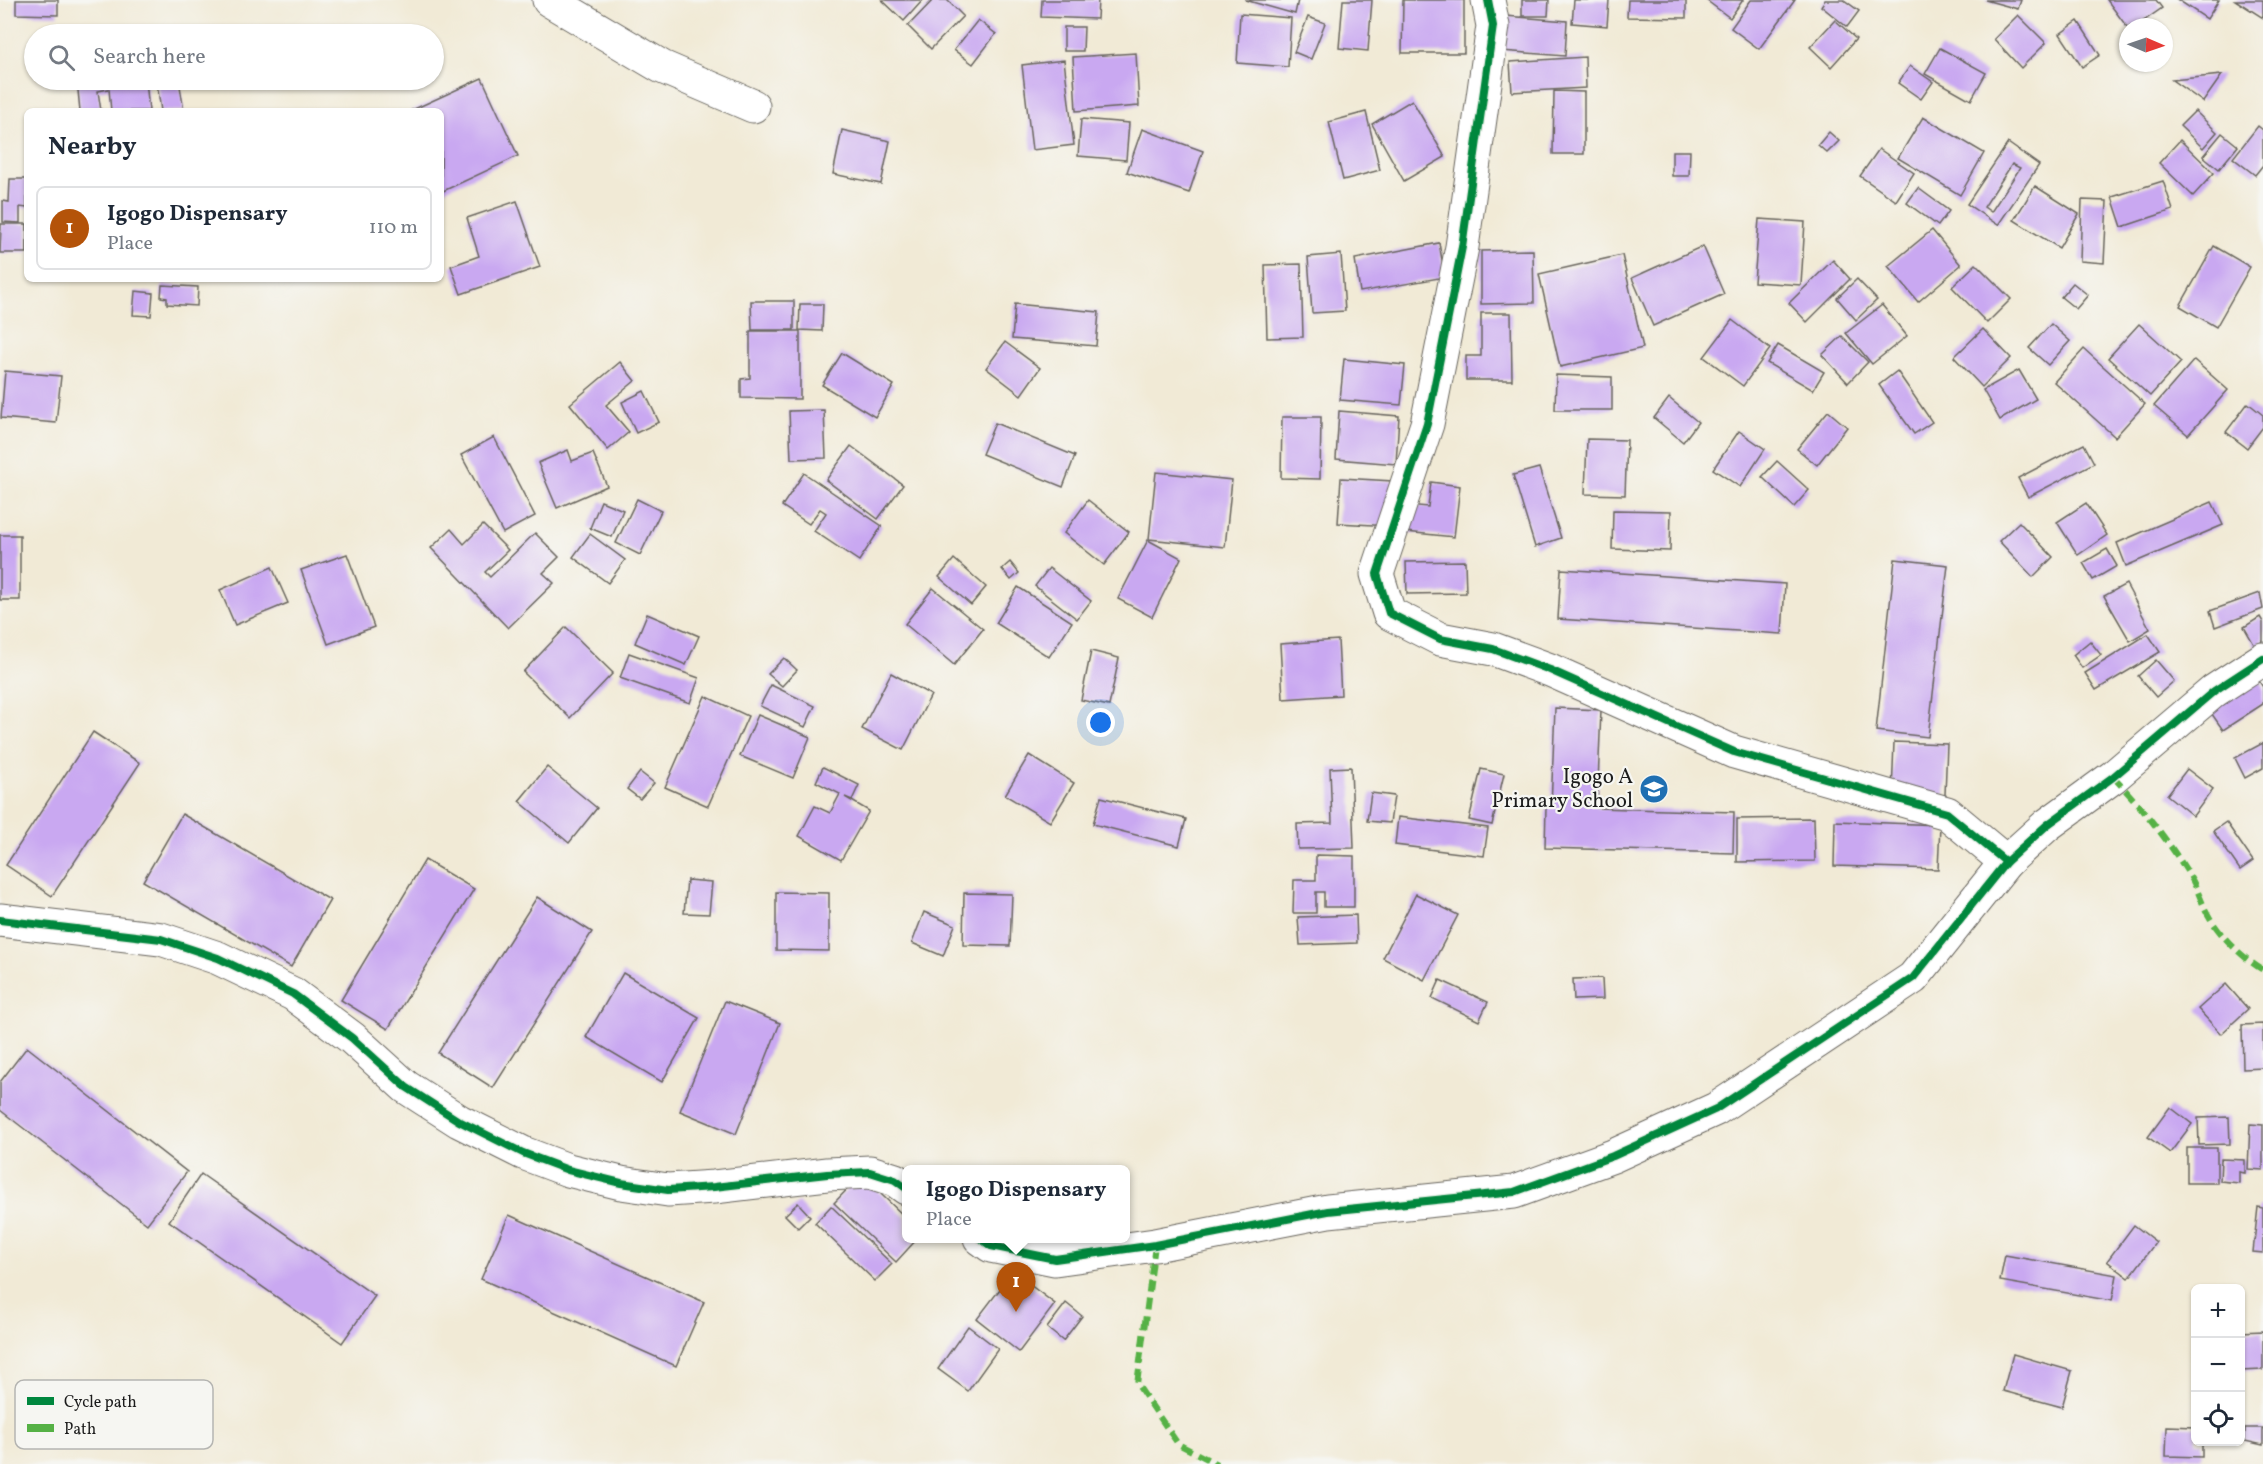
<!DOCTYPE html>
<html lang="en">
<head>
<meta charset="utf-8">
<style>
	body { margin:0; font-family:Vollkorn,serif; background:#f2f2f3; color:#1f2937 }
	.controls { position:absolute; right:18px; bottom:18px; display:grid; overflow:hidden; border-radius:9px; box-shadow:0 2px 4px #0004 }
	.controls button { width:54px; height:54px; display:grid; place-items:center; padding:0; border:0; border-bottom:2px solid #e0e1e3; background:#fff; color:#1f2937; font:30px sans-serif }
	.compass { position:absolute; left:2119px; top:18px; width:54px; height:54px; border-radius:50%; background:#fff; box-shadow:0 2px 4px #0004; rotate:92deg }
	.you { position:absolute; left:1101px; top:723px; width:21px; height:21px; margin:-15px; border:4px solid #fff; border-radius:50%; background:#1a73e8; box-shadow:0 0 0 9px #1a73e833 }
	.badge { display:grid; place-items:center; width:39px; height:39px; border-radius:50%; background:#b45309; color:#fff; font-size:20px; font-weight:700 }
	.pin { position:absolute; translate:-50% -50px; filter:drop-shadow(0 2px 3px #0008) }
	.pin::after { content:''; position:absolute; top:32px; width:21px; height:18px; background:inherit; clip-path:polygon(0 0,100% 0,50% 100%) }
	.popup { position:absolute; left:902px; top:1165px; width:228px; height:78px; box-sizing:border-box; display:grid; place-content:center; border-radius:9px; background:#fff; filter:drop-shadow(0 2px 4px #0005); font-size:20px; white-space:nowrap; color:#747a83 }
	.popup b { font-size:22px; color:#1f2937 }
	.popup::after { content:''; position:absolute; left:50%; top:100%; margin-left:-12px; border:12px solid transparent; border-top-color:#fff }
	.list { margin:0; padding:0; list-style:none }
	h2 { display:flex; justify-content:space-between; align-items:center; height:78px; margin:0; padding:0 24px; font-size:26px }
	h2 small { font-size:20px; font-weight:400; color:#747a83 }
	.list li { display:grid; grid-template-columns:39px 1fr auto; gap:18px; align-items:center; box-sizing:border-box; height:84px; margin:0 12px 12px; padding:0 12px; border:2px solid #e0e1e3; border-radius:9px }
	.list b { display:block; font-size:22px; white-space:nowrap }
	.list p { margin:0; font-size:20px; white-space:nowrap; color:#747a83 }
	.list em { font-size:20px; font-style:normal; color:#747a83 }
	.icon { flex:none; width:33px; height:33px; fill:none; stroke:currentColor; stroke-width:2; stroke-linecap:round; stroke-linejoin:round }
	.map { position:relative; flex:none; width:2263px; height:1464px; overflow:hidden }
	.search { position:absolute; background:#fff; box-shadow:0 2px 4px #0004; left:24px; top:24px; width:420px; height:66px; display:flex; align-items:center; gap:15px; box-sizing:border-box; padding:0 21px; border-radius:33px; color:#747a83; font-size:22px }
	.panel { position:absolute; background:#fff; box-shadow:0 2px 4px #0004; left:24px; top:108px; width:420px; height:174px; border-radius:9px }
	.map>svg:first-child { display:block }
	.building { fill:#c9a8f1; fill-rule:evenodd }
	.lines { fill:none; stroke-linecap:round; stroke-linejoin:round }
	.street-casing { stroke:#67645d; stroke-width:35 }
	.street { stroke:#fff; stroke-width:33 }
	.quiet { stroke:#55b145; stroke-width:6; stroke-dasharray:12 6; stroke-linecap:butt }
	.cycleway-casing { stroke:#f6f6f2; stroke-width:11 }
	.cycleway { stroke:#00873e; stroke-width:8 }
	.labels { text-anchor:middle; dominant-baseline:central; stroke-width:4.5; stroke-linejoin:round; paint-order:stroke }
	.poi-label { font-size:21px; fill:#1c1c1c; stroke:#f6f6f2; text-anchor:end }
	.key { fill:#f6f6f2; stroke:#b5b5b2; stroke-width:1.5 }
	.key-label { font-size:16px; fill:#1c1c1c }
</style>
</head>
<body>
<div class="map">
<svg width="2263" height="1464" viewBox="0 0 2263 1464">
	<rect width="100%" height="100%" fill="#f6f6f2"/>
	<filter id="ink" filterUnits="userSpaceOnUse"><feTurbulence type="fractalNoise" baseFrequency=".0167" numOctaves="2"/><feDisplacementMap in="SourceGraphic" scale="12" xChannelSelector="R" yChannelSelector="G"/><feConvolveMatrix kernelMatrix="1 2 1 2 8 2 1 2 1" color-interpolation-filters="sRGB"/></filter>
	<filter id="wash" filterUnits="userSpaceOnUse"><feTurbulence type="fractalNoise" baseFrequency=".008" numOctaves="4" result="noise"/><feDisplacementMap in="SourceGraphic" scale="24" xChannelSelector="R" yChannelSelector="G"/><feGaussianBlur stdDeviation="1.35" result="paint"/><feColorMatrix in="noise" values="0 0 0 0 0 0 0 0 0 0 0 0 0 0 0 0 0 1.4 0 .05"/><feComposite in="paint" operator="in"/></filter>
	<g filter="url(#wash)">
		<rect width="100%" height="100%" fill="#f1ead6"/>
		<g id="blocks">
			<!-- building -->
			<g class="building">
				<path d="M16,0H58V15L16,14Z"/>
				<path d="M882,0H923L904,21Z"/>
				<path d="M933,0H947L963,16L931,49L908,26Z"/>
				<path d="M1042,0H1098L1097,19L1041,17Z"/>
				<path d="M1245,0H1298L1295,14Z"/>
				<path d="M1343,0H1372L1368,51L1339,48Z"/>
				<path d="M1403,0H1464V53H1402Z"/>
				<path d="M1522,0H1549L1548,16H1522Z"/>
				<path d="M1574,0H1609L1607,26L1572,23Z"/>
				<path d="M1628,0H1686V18L1627,17Z"/>
				<path d="M1706,0H1743L1730,18Z"/>
				<path d="M1751,0H1795L1759,49L1731,28Z"/>
				<path d="M1825,0H1844L1859,11L1847,27L1821,6Z"/>
				<path d="M1985,0H2021L2018,9Z"/>
				<path d="M2107,0H2156L2162,8L2135,27H2127Z"/>
				<path d="M2178,0H2219L2207,19Z"/>
				<path d="M2235,0H2263V18Z"/>
				<path d="M1240,14L1291,18L1288,67L1237,63Z"/>
				<path d="M2018,15L2046,43L2021,68L1994,39Z"/>
				<path d="M1505,16L1567,21L1565,56L1502,51Z"/>
				<path d="M1308,17L1325,23L1311,59L1294,52Z"/>
				<path d="M978,20L996,34L973,64L954,50Z"/>
				<path d="M1835,20L1856,39L1831,67L1810,47Z"/>
				<path d="M2078,21L2100,55L2082,67L2060,34Z"/>
				<path d="M1064,27H1084L1083,51H1064Z"/>
				<path d="M1940,48L1986,73L1971,100L1925,74Z"/>
				<path d="M1136,53L1139,106L1076,111L1073,57Z"/>
				<path d="M1585,57L1586,88L1512,92L1510,62Z"/>
				<path d="M1064,60L1074,145L1032,150L1022,65Z"/>
				<path d="M1910,66L1933,82L1921,99L1898,83Z"/>
				<path d="M2222,75L2203,102L2172,80Z"/>
				<path d="M482,78L518,156L441,192V111H410Z"/>
				<path d="M77,80H146L149,111H111L109,89L98,91L101,111H80Z"/>
				<path d="M179,80L184,111H161L157,83Z"/>
				<path d="M1554,91L1584,92V154H1553Z"/>
				<path d="M1412,100L1445,157L1404,181L1372,124Z"/>
				<path d="M2195,111L2217,132L2203,148L2180,126Z"/>
				<path d="M1366,112L1380,170L1343,180L1329,122Z"/>
				<path d="M1923,117L1984,153L1960,195L1898,158Z"/>
				<path d="M1081,119L1129,123L1126,160L1078,156Z"/>
				<path d="M2258,126L2263,130V165L2255,175L2233,158Z"/>
				<path d="M1142,129L1203,151L1189,193L1127,172Z"/>
				<path d="M842,130L890,141L881,184L833,174Z"/>
				<path d="M1829,132L1839,141L1827,153L1818,145Z"/>
				<path d="M2222,133L2238,146L2219,169L2203,156Z"/>
				<path d="M2180,140L2214,173L2193,196L2159,163Z"/>
				<path d="M2008,143L2039,165L1998,225L1967,204ZM2012,164L2020,168L1991,212L1984,207Z"/>
				<path d="M1879,149L1914,173L1896,201L1860,176Z"/>
				<path d="M1672,151H1690L1689,176H1672Z"/>
				<path d="M10,179H27V208L20,207V223L3,222V201L9,202Z"/>
				<path d="M2163,181L2173,210L2122,227L2112,197Z"/>
				<path d="M2035,186L2079,214L2059,248L2014,220Z"/>
				<path d="M1918,188L1949,211L1938,226L1907,203Z"/>
				<path d="M2082,200L2107,201L2104,263L2080,261Z"/>
				<path d="M517,201L540,267L461,294L451,266L479,256L467,218Z"/>
				<path d="M1759,219L1805,222L1801,285L1754,282Z"/>
				<path d="M1,224H27V253H0Z"/>
				<path d="M1932,230L1961,265L1918,302L1888,266Z"/>
				<path d="M1439,243L1445,277L1360,292L1355,259Z"/>
				<path d="M1703,246L1724,294L1653,326L1632,278Z"/>
				<path d="M2214,246L2250,267L2216,327L2180,306Z"/>
				<path d="M1533,250L1534,303L1481,304V251Z"/>
				<path d="M1341,254L1345,311L1312,313L1308,257Z"/>
				<path d="M1622,255L1643,348L1560,367L1539,274Z"/>
				<path d="M1833,260L1850,279L1807,322L1789,303Z"/>
				<path d="M1301,264L1303,337L1267,338L1265,265Z"/>
				<path d="M1976,264L2011,299L1987,323L1952,287Z"/>
				<path d="M1857,279L1877,300L1856,320L1837,298Z"/>
				<path d="M2073,283L2088,295L2076,309L2061,297Z"/>
				<path d="M162,285L198,287L197,306L167,304V298L161,297Z"/>
				<path d="M135,291L153,293L151,316L133,315Z"/>
				<path d="M751,301H794V330H752Z"/>
				<path d="M800,304H823L822,331L799,330Z"/>
				<path d="M1015,304L1099,312L1096,346L1012,339Z"/>
				<path d="M1882,305L1907,336L1872,364L1846,333Z"/>
				<path d="M1481,313H1511L1512,380H1466V356H1481Z"/>
				<path d="M1732,320L1770,349L1743,386L1704,357Z"/>
				<path d="M2051,324L2070,341L2048,365L2029,348Z"/>
				<path d="M2139,324L2181,362L2150,396L2108,358Z"/>
				<path d="M1983,329L2011,358L1982,387L1954,357Z"/>
				<path d="M750,331H800V399L741,398V379L750,378Z"/>
				<path d="M1842,336L1868,362L1848,383L1822,355Z"/>
				<path d="M1005,342L1040,368L1021,395L986,368Z"/>
				<path d="M1778,345L1824,372L1813,390L1767,363Z"/>
				<path d="M2084,349L2145,404L2115,437L2054,382Z"/>
				<path d="M842,353L894,385L875,417L822,385Z"/>
				<path d="M1344,359L1405,365L1401,405L1340,400Z"/>
				<path d="M2194,360L2228,390L2188,435L2154,406Z"/>
				<path d="M620,362L635,381L606,405L629,432L608,450L570,404Z"/>
				<path d="M2019,370L2036,399L2000,420L1983,390Z"/>
				<path d="M5,371L61,376L56,423L1,418Z"/>
				<path d="M1897,371L1932,422L1914,434L1879,385Z"/>
				<path d="M1556,375L1612,377V410H1555Z"/>
				<path d="M644,391L659,422L636,433L622,402Z"/>
				<path d="M1669,398L1698,422L1683,442L1654,418Z"/>
				<path d="M2248,403L2263,415V427L2247,448L2226,432Z"/>
				<path d="M824,410L826,458L791,459L789,411Z"/>
				<path d="M1339,411L1399,416L1396,464L1336,459Z"/>
				<path d="M1828,411L1847,427L1817,465L1797,449Z"/>
				<path d="M1282,417H1321L1320,479L1281,478Z"/>
				<path d="M995,423L1075,456L1063,487L982,454Z"/>
				<path d="M1739,431L1765,449L1740,487L1713,469Z"/>
				<path d="M494,437L535,516L503,533L461,455Z"/>
				<path d="M1587,439L1627,440L1625,495L1585,494Z"/>
				<path d="M2084,444L2094,463L2028,497L2018,478Z"/>
				<path d="M851,446L903,485L878,519L826,480Z"/>
				<path d="M568,450L572,461L593,453L607,486L557,508L538,463Z"/>
				<path d="M1777,461L1809,490L1794,507L1762,477Z"/>
				<path d="M1539,468L1561,538L1535,547L1513,475Z"/>
				<path d="M1156,472L1232,480L1225,547L1149,539Z"/>
				<path d="M804,473L882,526L859,561L814,531L826,513L820,509L809,524L782,506Z"/>
				<path d="M1341,478L1393,481L1391,526L1338,523Z"/>
				<path d="M1431,482L1460,486L1454,537L1406,532L1408,505L1428,507Z"/>
				<path d="M637,499L661,511L640,555L616,543Z"/>
				<path d="M1088,500L1129,532L1104,565L1064,533Z"/>
				<path d="M601,501L623,510L612,537L590,528Z"/>
				<path d="M2212,502L2223,525L2126,566L2117,543Z"/>
				<path d="M2086,503L2107,535L2078,555L2057,522Z"/>
				<path d="M1613,510L1671,511L1670,551L1612,549Z"/>
				<path d="M2019,522L2053,557L2033,577L1999,541Z"/>
				<path d="M483,525L508,550L485,572L490,577L535,533L559,557L543,573L554,583L508,628L431,548L451,529L464,544Z"/>
				<path d="M590,534L625,560L608,583L573,557Z"/>
				<rect x="0" y="535" width="20" height="65"/>
				<path d="M1148,540L1181,558L1152,617L1118,599Z"/>
				<path d="M2107,549L2117,566L2093,580L2083,563Z"/>
				<path d="M347,554L374,627L328,644L301,570Z"/>
				<path d="M954,559L986,587L971,605L939,577Z"/>
				<path d="M1895,559L1948,565L1928,737L1876,731Z"/>
				<path d="M1465,561L1466,593L1407,594L1406,562Z"/>
				<path d="M1010,562L1019,573L1011,580L1002,569Z"/>
				<path d="M272,567L288,603L235,625L220,590Z"/>
				<path d="M1049,568L1091,601L1077,619L1035,586Z"/>
				<path d="M1561,569L1785,584L1782,634L1558,619Z"/>
				<path d="M2126,584L2150,629L2130,641L2104,596Z"/>
				<path d="M1018,587L1072,622L1049,657L996,623Z"/>
				<path d="M933,588L983,629L954,665L905,624Z"/>
				<path d="M2260,593L2263,609L2215,627L2210,611Z"/>
				<path d="M647,614L699,636L686,665L635,643Z"/>
				<path d="M2260,617L2263,622V641L2255,646L2244,627Z"/>
				<path d="M566,627L613,673L570,718L523,672Z"/>
				<path d="M2148,634L2160,652L2096,690L2085,673Z"/>
				<path d="M1338,640L1341,695L1283,699L1280,644Z"/>
				<path d="M2090,641L2101,655L2082,668L2073,655Z"/>
				<path d="M1091,651L1119,658L1109,706L1081,700Z"/>
				<path d="M629,653L699,678L690,703L620,678Z"/>
				<path d="M784,658L797,670L782,686L768,674Z"/>
				<path d="M2156,660L2174,681L2156,697L2138,676Z"/>
				<path d="M891,673L931,695L903,750L862,729Z"/>
				<path d="M2255,675L2263,687V704L2223,730L2207,707Z"/>
				<path d="M771,685L815,706L805,727L760,706Z"/>
				<path d="M705,696L748,716L708,806L665,787Z"/>
				<path d="M1555,708L1601,710L1597,808L1734,812L1733,853L1545,848L1546,807H1551Z"/>
				<path d="M758,715L810,737L793,778L740,756Z"/>
				<path d="M93,732L140,763L52,896L6,865Z"/>
				<path d="M1894,742L1947,744L1945,795L1892,794Z"/>
				<path d="M2263,743V768L2245,778L2235,758Z"/>
				<path d="M1029,755L1074,783L1050,822L1005,795Z"/>
				<path d="M547,767L597,808L569,843L519,801Z"/>
				<path d="M823,767L859,785L852,800L845,797L869,811L841,860L799,836L815,806L830,813L840,794L816,782Z"/>
				<path d="M1351,767L1354,848L1298,849L1297,824L1332,823L1330,768Z"/>
				<path d="M1481,769L1504,774L1492,825L1469,820Z"/>
				<path d="M2187,769L2213,789L2193,816L2167,795Z"/>
				<path d="M640,772L654,783L640,799L627,789Z"/>
				<path d="M1371,793L1394,796L1390,823L1367,821Z"/>
				<path d="M1101,797L1186,819L1179,846L1093,824Z"/>
				<path d="M182,814L330,900L291,967L143,881Z"/>
				<path d="M1398,817L1488,828L1484,856L1395,845Z"/>
				<path d="M1814,818L1815,861L1737,862V819Z"/>
				<path d="M1835,821L1940,825L1938,869L1834,866Z"/>
				<path d="M2226,822L2253,861L2240,870L2213,831Z"/>
				<path d="M1316,855L1354,856V907H1324V892H1316V913H1293L1294,880H1316Z"/>
				<path d="M425,860L474,889L388,1029L341,1000Z"/>
				<path d="M687,880L712,882L709,914L684,913Z"/>
				<path d="M776,892L829,893V951L776,950Z"/>
				<path d="M964,893L1012,894L1010,946L963,945Z"/>
				<path d="M1416,894L1458,915L1424,980L1383,958Z"/>
				<path d="M537,897L592,932L493,1088L438,1053Z"/>
				<path d="M924,912L955,925L943,956L912,943Z"/>
				<path d="M1356,915L1357,943L1300,945L1298,917Z"/>
				<path d="M623,973L699,1018L662,1082L586,1037Z"/>
				<path d="M1602,978L1603,999L1574,1000L1573,979Z"/>
				<path d="M1440,980L1488,1002L1479,1021L1432,998Z"/>
				<path d="M2226,984L2248,1009L2221,1034L2198,1009Z"/>
				<path d="M725,1001L780,1023L736,1134L680,1111Z"/>
				<path d="M2263,1024V1068L2243,1069L2242,1025Z"/>
				<path d="M27,1047L187,1172L147,1224L0,1110V1082Z"/>
				<path d="M2170,1107L2192,1124L2170,1153L2148,1137Z"/>
				<path d="M2229,1117L2230,1144L2199,1145L2198,1118Z"/>
				<path d="M2250,1124L2263,1125V1170L2248,1169Z"/>
				<rect x="2187" y="1148" width="30" height="35"/>
				<path d="M2221,1159L2245,1160V1173L2239,1172V1183L2220,1181Z"/>
				<path d="M201,1174L375,1296L342,1343L169,1221Z"/>
				<path d="M861,1175L906,1218V1238H918L896,1262L834,1203Z"/>
				<path d="M798,1203L810,1216L798,1228L785,1215Z"/>
				<path d="M831,1206L892,1264L875,1281L815,1223Z"/>
				<path d="M2258,1207L2263,1208V1253L2253,1252Z"/>
				<path d="M509,1215L704,1302L676,1366L481,1279Z"/>
				<path d="M2134,1225L2156,1242L2129,1278L2107,1261Z"/>
				<path d="M2005,1255L2117,1275L2112,1301L2000,1281Z"/>
				<path d="M1013,1272L1055,1304L1019,1352L977,1319Z"/>
				<path d="M1066,1303L1082,1316L1063,1341L1047,1328Z"/>
				<path d="M968,1326L998,1349L968,1391L938,1369Z"/>
				<path d="M2263,1331V1370L2240,1371V1332Z"/>
				<path d="M2013,1354L2072,1371L2062,1407L2003,1391Z"/>
				<path d="M2167,1426L2196,1427V1442H2202V1457L2166,1456Z"/>
				<path d="M2245,1428H2263V1445L2245,1441Z"/>
			</g>
		</g>
	</g>
	<g filter="url(#ink)">
		<use href="#blocks" fill-opacity="0" stroke="#67645d" stroke-width="1.5"/>
		<g class="lines">
			<!-- street casing -->
			<g class="street-casing">
				<g id="street">
					<path d="M549,0L662,67L753,106"/>
					<path d="M1488,0L1493,26L1462,247L1427,424L1377,574L1389,613L1440,639L1493,649L1550,670L1734,752L1947,813L2006,862"/>
					<path d="M0,920L161,939L218,958L293,994L352,1038L406,1087L459,1121L523,1153L568,1170L621,1183L668,1190L714,1187L827,1174L870,1172L895,1180L906,1188"/>
					<path d="M980,1238L991,1246L1055,1259L1155,1245L1328,1211L1514,1192L1613,1156L1716,1109L1913,978L2006,862L2047,825L2113,777L2214,691L2263,659"/>
				</g>
			</g>
			<!-- street -->
			<use href="#street" class="street"/>
			<!-- quiet -->
			<g class="quiet">
				<path d="M2113,777C2142,807 2168,840 2190,876C2198,889 2202,905 2210,918C2222,938 2243,958 2263,970"/>
				<path d="M1155,1245L1137,1384L1178,1444L1217,1464"/>
			</g>
			<!-- cycleway casing -->
			<g class="cycleway-casing">
				<g id="cycleway">
					<path d="M1488,0L1493,26L1462,247L1427,424L1377,574L1389,613L1440,639L1493,649L1550,670L1734,752L1947,813L2006,862"/>
					<path d="M0,920L161,939L218,958L293,994L352,1038L406,1087L459,1121L523,1153L568,1170L621,1183L668,1190L714,1187L827,1174L870,1172L895,1180L906,1188"/>
					<path d="M980,1238L991,1246L1055,1259L1155,1245L1328,1211L1514,1192L1613,1156L1716,1109L1913,978L2006,862L2047,825L2113,777L2214,691L2263,659"/>
				</g>
			</g>
			<!-- cycleway -->
			<use href="#cycleway" class="cycleway"/>
		</g>
	</g>
	<!-- icons -->
	<defs>
		<g id="school-disc" transform="scale(1.5)"><circle r="9.5" fill="#1f6fb2" stroke="#f6f6f2"/><path d="M0-5L7-2L0 1L-7-2ZM-4 1L0 2.5L4 1V4Q0 6-4 4Z" fill="#fff"/></g>
	</defs>
	<g fill-rule="evenodd">
		<use href="#school-disc" x="1654" y="789"/>
	</g>
	<g class="labels">
		<!-- poi labels -->
		<g class="poi-label">
			<text x="1633" y="777">Igogo A<tspan x="1633" dy="24">Primary School</tspan></text>
		</g>
	</g>
	<!-- legend -->
	<rect x="15" y="1380" width="198" height="69" rx="9" class="key"/>
	<rect x="27" y="1397" width="27" height="8" fill="#00873e"/>
	<rect x="27" y="1424" width="27" height="8" fill="#55b145"/>
	<g class="key-label">
		<text x="64" y="1407">Cycle path</text>
		<text x="64" y="1434">Path</text>
	</g>
</svg>
<div class="controls">
<button>+</button>
<button>−</button>
<button><svg class="icon" aria-label="locate" viewBox="0 0 24 24"><circle cx="12" cy="12" r="6"/><path d="M12 2v4M12 18v4M2 12h4M18 12h4"/></svg></button>
</div>
<svg class="compass" viewBox="-18 -18 36 36"><path d="M0-13l5 13h-10z" fill="#e53935"/><path d="M0 13l5-13h-10z" fill="#747a83"/></svg>
<div class="you"></div>
<div class="pin badge" style="left:1016px;top:1312px">1</div>
<div class="popup"><b>Igogo Dispensary</b>Place</div>
<div class="search"><svg class="icon" aria-label="search" viewBox="0 0 24 24"><circle cx="10" cy="10" r="6"/><path d="M15 15l6 6"/></svg>Search here</div>
<section class="panel">
<h2>Nearby<small></small></h2>
<ul class="list">
<li><span class="badge">1</span><div><b>Igogo Dispensary</b><p>Place</p></div><em>110 m</em></li>
</ul>
</section>
</div>
</body>
</html>
